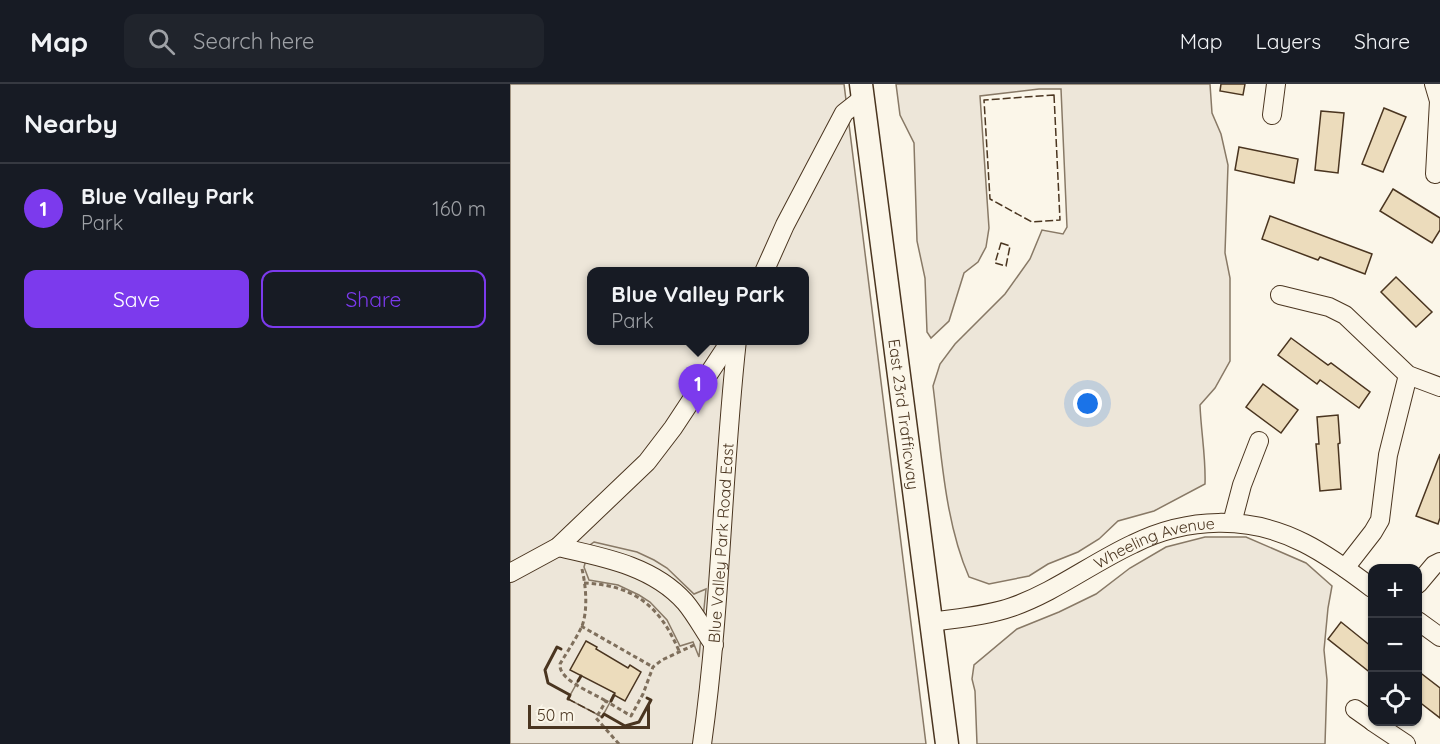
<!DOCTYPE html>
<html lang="en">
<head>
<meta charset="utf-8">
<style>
	body { margin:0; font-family:Quicksand,sans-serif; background:#20242c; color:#f1f3f6 }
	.controls { position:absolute; right:18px; bottom:18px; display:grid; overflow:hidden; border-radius:12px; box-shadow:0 2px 4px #0004 }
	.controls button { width:54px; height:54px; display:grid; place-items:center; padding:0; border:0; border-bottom:2px solid #363941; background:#171b24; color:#f1f3f6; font:30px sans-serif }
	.scale { position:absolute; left:18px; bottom:15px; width:122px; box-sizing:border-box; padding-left:6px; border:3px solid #4a3520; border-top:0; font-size:16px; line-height:21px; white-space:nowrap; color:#4a3520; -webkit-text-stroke:4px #fbf6e9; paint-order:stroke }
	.you { position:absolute; left:578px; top:320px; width:21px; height:21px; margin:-15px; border:4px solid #fff; border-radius:50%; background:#1a73e8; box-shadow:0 0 0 9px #1a73e833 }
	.badge { display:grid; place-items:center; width:39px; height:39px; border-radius:50%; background:#7c3aed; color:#fff; font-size:20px; font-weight:700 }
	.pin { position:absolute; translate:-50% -50px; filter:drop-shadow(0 2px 3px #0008) }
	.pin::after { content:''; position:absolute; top:32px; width:21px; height:18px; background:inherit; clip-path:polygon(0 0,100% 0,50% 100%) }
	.popup { position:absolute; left:77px; top:183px; width:222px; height:78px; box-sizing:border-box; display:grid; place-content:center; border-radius:12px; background:#171b24; filter:drop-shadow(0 2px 4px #0005); font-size:20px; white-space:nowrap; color:#9ea1a6 }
	.popup b { font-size:22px; color:#f1f3f6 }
	.popup::after { content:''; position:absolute; left:50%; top:100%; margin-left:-12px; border:12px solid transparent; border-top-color:#171b24 }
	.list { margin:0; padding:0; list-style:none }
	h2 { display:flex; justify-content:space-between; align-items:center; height:78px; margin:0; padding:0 24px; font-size:26px }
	h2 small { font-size:20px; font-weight:400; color:#9ea1a6 }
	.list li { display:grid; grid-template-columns:39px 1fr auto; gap:18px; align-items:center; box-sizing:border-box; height:90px; padding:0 24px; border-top:2px solid #363941 }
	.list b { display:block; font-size:22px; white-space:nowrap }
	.list p { margin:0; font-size:20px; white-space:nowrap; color:#9ea1a6 }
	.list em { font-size:20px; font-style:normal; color:#9ea1a6 }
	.actions { display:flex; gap:12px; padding:18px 24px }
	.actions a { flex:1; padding:14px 0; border:2px solid #7c3aed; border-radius:12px; text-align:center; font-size:21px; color:#7c3aed }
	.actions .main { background:#7c3aed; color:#fff }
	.icon { flex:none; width:33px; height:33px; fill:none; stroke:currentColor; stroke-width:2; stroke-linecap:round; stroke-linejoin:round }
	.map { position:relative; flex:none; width:930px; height:660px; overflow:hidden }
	header { display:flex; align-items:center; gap:36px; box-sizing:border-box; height:84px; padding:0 30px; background:#171b24; border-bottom:2px solid #363941 }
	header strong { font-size:28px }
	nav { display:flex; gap:33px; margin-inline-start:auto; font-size:21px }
	.search { width:420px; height:54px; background:#20242c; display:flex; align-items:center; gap:15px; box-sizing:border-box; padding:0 21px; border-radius:12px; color:#9ea1a6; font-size:22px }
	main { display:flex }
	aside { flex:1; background:#171b24 }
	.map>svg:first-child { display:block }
	.green { fill:#ede6d9; stroke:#887966; stroke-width:1.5; fill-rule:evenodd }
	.parking { fill:#ede7d9; stroke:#887966; stroke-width:1.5 }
	.building { fill:#ecdcbc; stroke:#4a3520; stroke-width:1.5 }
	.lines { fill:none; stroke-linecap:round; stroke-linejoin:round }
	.minor-casing { stroke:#4a3520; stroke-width:20 }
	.major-casing { stroke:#4a3520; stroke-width:25 }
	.path { stroke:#7f6f5c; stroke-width:3; stroke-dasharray:4.5 3; stroke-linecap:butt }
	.minor { stroke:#fbf6e9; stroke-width:18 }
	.major { stroke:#fbf6e9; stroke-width:22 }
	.fence { stroke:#4a3520; stroke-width:1.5; stroke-dasharray:8 3; stroke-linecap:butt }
	.wall { stroke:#4a3520; stroke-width:3 }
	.labels { text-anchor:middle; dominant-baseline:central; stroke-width:4.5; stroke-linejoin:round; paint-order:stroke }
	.street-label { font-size:16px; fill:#4a3520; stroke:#fbf6e9 }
</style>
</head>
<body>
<header>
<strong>Map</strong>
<div class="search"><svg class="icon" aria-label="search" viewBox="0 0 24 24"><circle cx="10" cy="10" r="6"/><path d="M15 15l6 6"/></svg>Search here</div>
<nav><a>Map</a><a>Layers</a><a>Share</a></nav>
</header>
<main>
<aside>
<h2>Nearby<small></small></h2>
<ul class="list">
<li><span class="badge">1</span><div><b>Blue Valley Park</b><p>Park</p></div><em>160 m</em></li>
</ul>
<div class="actions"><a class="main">Save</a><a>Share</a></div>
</aside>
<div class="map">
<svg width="930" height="660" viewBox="0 0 930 660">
	<rect width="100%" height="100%" fill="#fbf6e9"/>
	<!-- green -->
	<g class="green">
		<path d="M0,0H334L416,660H0ZM82,188H294V256H82Z"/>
		<path d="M386,0H700L702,29L711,50L718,81L715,169L720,194V277L705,304L690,321C691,348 696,374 695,400L644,427L608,437L589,455L568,468L538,480L519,492L479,500L459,493C434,436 431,364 423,302L430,280L445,260L495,210L520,175L532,146L553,150L557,143L551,5H529L470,12L479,144L476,163L468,178L454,189L439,237L421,254L417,248L415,194L407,157L404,59L390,31Z"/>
		<path d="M695,453H736L796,479L822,502L818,524L814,566L817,596L815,660H467L465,607L462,595L464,581L507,545L549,528L586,510L620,484L656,463Z"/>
	</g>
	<!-- parking -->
	<g class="parking">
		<path d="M84,458L127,468L144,476L157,484L184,510L196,505L189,573L183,558L170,562L157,536L140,518L129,511L108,501L79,496L74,483L80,461Z"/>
		<path d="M72,590L105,609L92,633L58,615Z"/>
	</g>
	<!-- building -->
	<g class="building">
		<path d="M711,0H735L733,11L710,7Z"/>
		<path d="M874,24L896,33L873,88L852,80Z"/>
		<path d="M811,27L834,29L828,89L805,86Z"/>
		<path d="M729,63L788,75L784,99L725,86Z"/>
		<path d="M883,105L930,134V146L922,159L870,127Z"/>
		<path d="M760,132L862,170L855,190L810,173L808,176L752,155Z"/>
		<path d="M886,193L922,228L906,243L871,208Z"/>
		<path d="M781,254L818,281L821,279L860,308L849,324L810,296L807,300L768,271Z"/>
		<path d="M753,300L788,326L771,349L736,323Z"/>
		<path d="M828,331L830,359L828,360L831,405L810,407L806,360H809L807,333Z"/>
		<path d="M930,370V434L928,440L906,432Z"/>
		<path d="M831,538L862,563V590L818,555Z"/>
		<path d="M76,557L87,563L86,565L118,584L120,581L131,588L115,617L104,611L105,609L60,586Z"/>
		<path d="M908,587L930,604V634L908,617Z"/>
	</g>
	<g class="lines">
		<!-- minor casing -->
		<g class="minor-casing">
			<g id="minor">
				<path d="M924,0L929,17L925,90"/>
				<path d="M762,31L766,0"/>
				<path d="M254,188L275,141L334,29L353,14"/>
				<path d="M770,211L819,223L835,231L898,291L930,303"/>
				<path d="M722,439L732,401L749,357"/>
				<path d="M48,463C93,473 143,482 175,518C186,531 194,547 204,561"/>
				<path d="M835,484L863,448L870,436L878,371L898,291"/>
				<path d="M0,489L48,463L137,378L163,344L221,256"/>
				<path d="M908,500L924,481L930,478"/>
				<path d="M908,537L930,553"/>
				<path id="s1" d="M421,538C448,534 476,532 502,523C545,508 582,479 623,460C677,433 740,431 794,459C818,471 841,488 862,504"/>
				<path d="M845,625L862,637"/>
				<path d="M863,638L896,660"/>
				<path id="s2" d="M192,660C211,526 212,391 227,256"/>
			</g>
		</g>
		<!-- major casing -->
		<g class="major-casing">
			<g id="major">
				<path id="s3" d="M351,0L437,660"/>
			</g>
		</g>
		<!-- path -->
		<g class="path">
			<path d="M72,485C76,502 78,526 72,542C66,555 57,568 50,580C48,596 83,609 96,617"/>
			<path d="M74,499C124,501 150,522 169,567"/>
			<path d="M71,542L143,583"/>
			<path d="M109,660L86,634L96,617L121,632L133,610L143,583L152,576L184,561"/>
		</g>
		<!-- minor -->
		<use href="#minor" class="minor"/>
		<!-- major -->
		<use href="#major" class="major"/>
		<!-- fence -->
		<g class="fence">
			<path d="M544,11L550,136L522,138L480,115L474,16Z"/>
			<path d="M491,159L500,162L496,182L485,179Z"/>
			<path d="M58,615L85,629"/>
		</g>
		<!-- wall -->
		<g class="wall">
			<path d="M51,565L47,563L35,586L38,599L60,611L58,615"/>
			<path d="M68,597L71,592"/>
			<path d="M101,617L104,611"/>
			<path d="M92,633L94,630L115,642L129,638L141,616L137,614"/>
		</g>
	</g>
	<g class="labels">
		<!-- street labels -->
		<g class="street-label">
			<text stroke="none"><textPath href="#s3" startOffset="333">East 23rd Trafficway</textPath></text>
			<text stroke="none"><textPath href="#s2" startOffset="202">Blue Valley Park Road East</textPath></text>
			<text stroke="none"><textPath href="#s1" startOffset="240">Wheeling Avenue</textPath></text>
		</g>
	</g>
</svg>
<div class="controls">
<button>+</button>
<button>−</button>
<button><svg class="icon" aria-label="locate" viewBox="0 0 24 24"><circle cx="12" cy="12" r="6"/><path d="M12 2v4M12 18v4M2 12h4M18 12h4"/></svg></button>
</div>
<div class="scale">50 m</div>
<div class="you"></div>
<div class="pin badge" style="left:188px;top:330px">1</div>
<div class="popup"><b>Blue Valley Park</b>Park</div>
</div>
</main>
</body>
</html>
